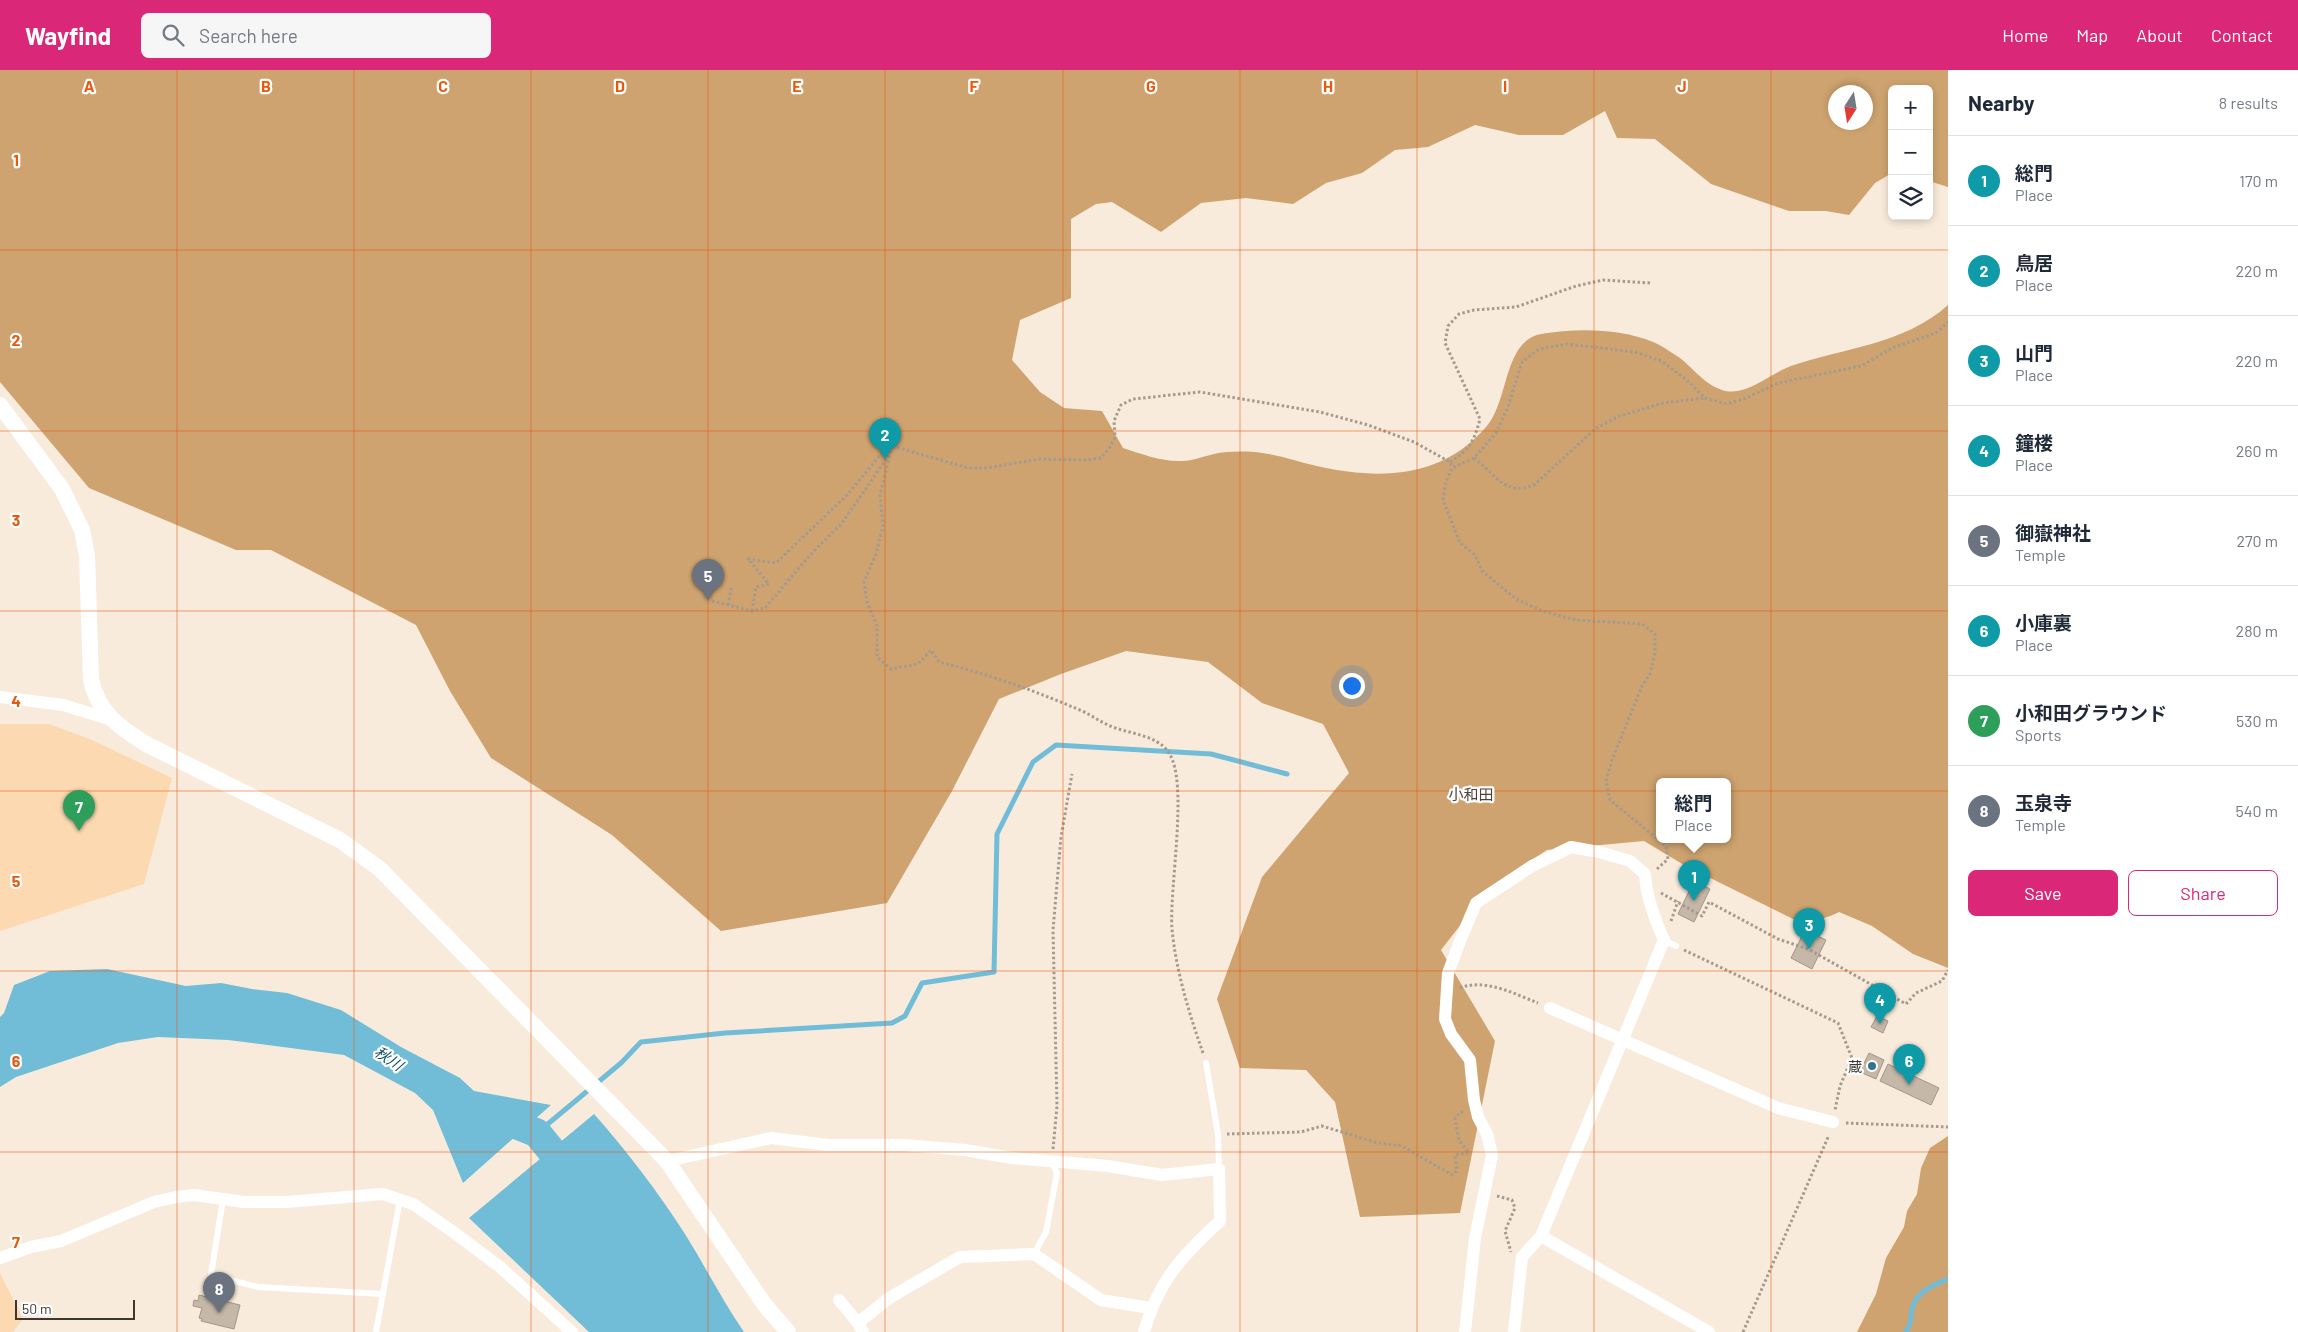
<!DOCTYPE html>
<html lang="en">
<head>
<meta charset="utf-8">
<style>
	body { margin:0; font-family:Barlow,"Noto Sans JP",sans-serif; background:#f6f6f7; color:#1f2937 }
	.controls { position:absolute; right:15px; top:15px; display:grid; overflow:hidden; border-radius:8px; box-shadow:0 2px 8px #0003 }
	.controls button { width:45px; height:45px; display:grid; place-items:center; padding:0; border:0; border-bottom:1px solid #e0e1e3; background:#fff; color:#1f2937; font:25px sans-serif }
	.compass { position:absolute; left:1828px; top:15px; width:45px; height:45px; border-radius:50%; background:#fff; box-shadow:0 2px 8px #0003; rotate:192deg }
	.scale { position:absolute; left:15px; bottom:12px; width:120px; box-sizing:border-box; padding-left:5px; border:2px solid #3c3731; border-top:0; font-size:14px; line-height:18px; white-space:nowrap; color:#3c3731; -webkit-text-stroke:4px #fff; paint-order:stroke }
	.you { position:absolute; left:1351px; top:615px; width:18px; height:18px; margin:-12px; border:4px solid #fff; border-radius:50%; background:#1a73e8; box-shadow:0 0 0 8px #1a73e833 }
	.badge { display:grid; place-items:center; width:32px; height:32px; border-radius:50%; background:#db2777; color:#fff; font-size:16px; font-weight:700 }
	.pin { position:absolute; translate:-50% -41px; filter:drop-shadow(0 1px 2px #0008) }
	.pin::after { content:''; position:absolute; top:26px; width:18px; height:15px; background:inherit; clip-path:polygon(0 0,100% 0,50% 100%) }
	.popup { position:absolute; left:1656px; top:708px; width:75px; height:65px; box-sizing:border-box; display:grid; place-content:center; border-radius:8px; background:#fff; filter:drop-shadow(0 1px 4px #0005); font-size:16px; white-space:nowrap; color:#747a83 }
	.popup b { font-size:19px; color:#1f2937 }
	.popup::after { content:''; position:absolute; left:50%; top:100%; margin-left:-10px; border:10px solid transparent; border-top-color:#fff }
	.list { margin:0; padding:0; list-style:none }
	h2 { display:flex; justify-content:space-between; align-items:center; height:65px; margin:0; padding:0 20px; font-size:21px }
	h2 small { font-size:16px; font-weight:400; color:#747a83 }
	.list li { display:grid; grid-template-columns:32px 1fr auto; gap:15px; align-items:center; box-sizing:border-box; height:90px; padding:0 20px; border-top:1px solid #e0e1e3 }
	.list b { display:block; font-size:19px; white-space:nowrap }
	.list p { margin:0; font-size:16px; white-space:nowrap; color:#747a83 }
	.list em { font-size:16px; font-style:normal; color:#747a83 }
	.actions { display:flex; gap:10px; padding:15px 20px }
	.actions a { flex:1; padding:11px 0; border:1px solid #db2777; border-radius:8px; text-align:center; font-size:18px; color:#db2777 }
	.actions .main { background:#db2777; color:#fff }
	.icon { flex:none; width:28px; height:28px; fill:none; stroke:currentColor; stroke-width:2; stroke-linecap:round; stroke-linejoin:round }
	.map { position:relative; flex:none; width:1948px; height:1262px; overflow:hidden }
	header { display:flex; align-items:center; gap:30px; box-sizing:border-box; height:70px; padding:0 25px; background:#db2777; color:#fff }
	header strong { font-size:24px }
	nav { display:flex; gap:28px; margin-inline-start:auto; font-size:18px }
	.search { width:350px; height:45px; background:#f6f6f7; display:flex; align-items:center; gap:12px; box-sizing:border-box; padding:0 18px; border-radius:8px; color:#747a83; font-size:19px }
	main { display:flex }
	aside { flex:1; background:#fff }
	.map>svg:first-child { display:block }
	.green { fill:#fcd9b0 }
	.forest { fill:#cea36f; fill-rule:evenodd }
	.water { fill:#71bdd8 }
	.lines { fill:none; stroke-linecap:round; stroke-linejoin:round }
	.stream { stroke:#71bdd8; stroke-width:5 }
	.river { stroke:#71bdd8; stroke-width:29 }
	.building { fill:#c5b8a9; stroke:#a39688 }
	.path { stroke:#a49a8f; stroke-width:3; stroke-dasharray:2.5 2.5; stroke-linecap:butt }
	.service { stroke:#fff; stroke-width:6 }
	.minor { stroke:#fff; stroke-width:12 }
	.tertiary { stroke:#fff; stroke-width:16 }
	.grid { fill:none; stroke:#e8590c; stroke-width:1; stroke-opacity:0.55 }
	.poi-dot { fill:#357388; stroke:#fff; stroke-width:2 }
	.labels { text-anchor:middle; dominant-baseline:central; stroke-width:4.5; stroke-linejoin:round; paint-order:stroke }
	.poi-label { font-size:14px; fill:#3c3731; stroke:#fff; text-anchor:end }
	.neighbourhood-label { font-size:15px; fill:#4d4336; stroke:#fff }
	.water-label { font-size:15px; font-style:italic; fill:#0a4d60; stroke:#fff }
	.grid-label { font-size:16px; text-anchor:middle; font-weight:bold; fill:#e8590c; stroke:#fff; stroke-width:4.5; stroke-linejoin:round; paint-order:stroke }
</style>
</head>
<body>
<header>
<strong>Wayfind</strong>
<div class="search"><svg class="icon" aria-label="search" viewBox="0 0 24 24"><circle cx="10" cy="10" r="6"/><path d="M15 15l6 6"/></svg>Search here</div>
<nav><a>Home</a><a>Map</a><a>About</a><a>Contact</a></nav>
</header>
<main>
<div class="map">
<svg width="1948" height="1262" viewBox="0 0 1948 1262">
	<rect width="100%" height="100%" fill="#f9ebdc"/>
	<!-- green -->
	<g class="green">
		<path d="M0,654H49L92,670L172,708L144,814L0,861Z"/>
		<path d="M0,1203L23,1249L13,1262H0Z"/>
	</g>
	<!-- forest -->
	<g class="forest">
		<path d="M0,0H1948V117L1929,111V19H1892V103L1875,113L1849,145L1826,141H1789L1757,130L1711,114L1655,69L1617,68L1605,41L1563,65H1519L1475,55L1428,77L1395,80L1362,103L1326,113L1293,134L1246,128L1201,133L1161,162L1112,132L1096,134L1071,149V228L1020,250L1012,290L1040,322L1064,338L1102,341L1123,378C1142,384 1162,392 1182,391C1193,391 1204,386 1214,384C1228,381 1248,381 1262,383C1280,385 1299,392 1317,396C1379,410 1441,409 1486,357C1509,332 1503,271 1541,264C1575,258 1620,258 1653,272C1661,275 1669,281 1677,286C1693,297 1702,313 1722,320C1745,328 1771,303 1791,296C1844,278 1905,274 1948,235V898L1913,884L1872,856L1839,842C1828,848 1820,850 1808,846L1799,852L1684,795L1644,771L1547,780L1490,817L1441,880L1495,971L1460,1143L1360,1147L1335,1032L1306,1000L1240,998L1217,929L1262,807L1349,703L1323,654L1262,633L1208,592L1126,581L1061,604L999,629L952,721L887,833L721,861L612,765L491,688L450,621L416,555L271,480H236L89,418L0,312ZM1836,22H1866V52H1836ZM1660,712H1728V770H1660Z"/>
		<path d="M1948,1066V1262H1857L1876,1224L1886,1188L1904,1157L1907,1141L1917,1124L1921,1098L1930,1078Z"/>
	</g>
	<!-- water -->
	<g class="water">
		<path d="M107,899L186,916L221,913L252,919L287,923L341,940L401,977L460,1008L474,1021L551,1035L463,1113L433,1040L415,1023L344,985L228,970L158,967L118,973L16,1007L0,1017V947L4,943L14,915L50,901Z"/>
		<path d="M594,1044C627,1081 658,1122 685,1164C705,1196 722,1230 744,1262H589L469,1148Z"/>
	</g>
	<g class="lines">
		<!-- stream -->
		<g class="stream">
			<path d="M537,1063L621,993L641,972L725,963L892,953L905,946L922,913L994,902L997,764L1033,692L1056,675L1211,684L1287,704"/>
			<path d="M1906,1262C1911,1255 1911,1247 1912,1239C1916,1221 1934,1215 1948,1209"/>
		</g>
		<!-- river -->
		<path class="river" d="M489,1044L537,1063L576,1111"/>
	</g>
	<!-- building -->
	<g class="building">
		<path d="M1694,811L1710,819L1694,852L1678,844Z"/>
		<path d="M1805,860L1826,870L1812,899L1791,888Z"/>
		<path d="M1877,946L1888,951L1883,963L1871,957Z"/>
		<path d="M1869,983L1884,990L1876,1009L1860,1002Z"/>
		<path d="M1888,994L1939,1018L1931,1035L1880,1011Z"/>
		<path d="M199,1225L240,1235L234,1259L201,1251L202,1249L199,1248L202,1238L193,1236L194,1230L198,1231Z"/>
	</g>
	<g class="lines">
		<!-- path -->
		<g class="path">
			<path d="M892,376L880,425L883,456L876,484L864,512L867,532L877,556V587L891,599L918,594L931,580L939,592C988,604 1036,621 1082,641C1091,645 1099,651 1108,655C1127,664 1157,664 1169,683C1189,713 1169,817 1172,859C1176,901 1189,943 1203,983"/>
			<path d="M1474,388C1496,404 1504,427 1534,415L1595,359L1617,347L1663,333L1705,328"/>
			<path d="M1450,392C1470,380 1474,371 1480,349L1445,273L1448,256L1459,244L1474,240L1516,237L1576,216L1603,210L1650,213"/>
			<path d="M712,531L752,541L765,538L810,485L842,453L889,385"/>
			<path d="M728,535L732,515"/>
			<path d="M752,541L756,517L769,514L748,489L776,493L847,425L887,377L892,376L968,398H986L1040,389L1085,390L1101,388L1110,377L1115,367L1114,351L1121,335L1133,329L1200,322L1320,342L1368,355L1414,372L1450,392L1452,398"/>
			<path d="M1657,799L1668,789L1666,776L1610,730L1606,711L1612,690L1642,616L1650,604L1655,583V564L1642,554L1576,550L1542,541L1516,529L1482,501L1475,485L1460,473L1443,430L1446,412L1452,398L1474,388L1496,363L1508,337L1522,292L1539,279L1567,274L1635,282L1661,291L1687,310L1705,328L1727,334L1744,329L1778,313L1861,296L1892,278L1936,263L1948,252"/>
			<path d="M1661,823L1702,846L1709,832L1778,869L1808,879L1906,934L1916,923L1942,911L1948,900"/>
			<path d="M1671,851L1678,831"/>
			<path d="M1684,880L1838,953L1852,988L1840,1016L1835,1040"/>
			<path d="M1460,918C1485,908 1515,924 1538,933"/>
			<path d="M1846,1053L1948,1057"/>
			<path d="M1227,1064L1301,1062L1322,1056L1378,1073L1402,1076L1452,1105L1457,1101L1455,1085L1469,1083L1459,1070L1455,1049L1460,1042H1464"/>
			<path d="M1053,1079L1057,1036L1053,860L1061,767L1072,704"/>
			<path d="M1497,1126L1512,1130L1515,1138L1505,1161L1511,1182"/>
			<path d="M1743,1262L1829,1065"/>
		</g>
		<!-- service -->
		<g class="service">
			<path d="M1664,870L1676,876"/>
			<path d="M1206,993L1218,1064L1219,1099"/>
			<path d="M223,1129L211,1205L258,1217L383,1224"/>
			<path d="M1034,1184L1046,1162L1057,1103L1052,1093"/>
			<path d="M376,1262L400,1129"/>
		</g>
		<!-- minor -->
		<g class="minor">
			<path d="M0,627L63,635L112,650"/>
			<path d="M1550,938L1778,1038L1833,1052"/>
			<path d="M667,1091L771,1068L828,1075H904L965,1080L1012,1088L1108,1096L1162,1105L1219,1099L1220,1151C1182,1186 1158,1211 1144,1262"/>
			<path d="M1541,1166L1709,1262"/>
			<path d="M0,1188L31,1177L61,1171L154,1132L176,1127L194,1125L244,1132H287L383,1124L413,1134L452,1161L500,1197L572,1262"/>
			<path d="M839,1230L858,1253"/>
			<path d="M863,1262L858,1253L889,1228L960,1187L1034,1184L1101,1230L1150,1238"/>
			<path d="M1465,1262L1475,1168L1492,1085L1487,1064L1478,1047L1474,1030L1470,990L1451,964L1445,949L1448,903L1460,871L1476,833L1532,796L1571,777L1599,782L1630,791L1645,804C1646,826 1655,850 1664,870L1541,1166L1522,1187L1514,1262"/>
		</g>
		<!-- tertiary -->
		<path class="tertiary" d="M0,335L62,419L82,460L87,486L91,609C97,642 121,659 148,675L340,770L380,799L667,1091L764,1234L788,1262"/>
	</g>
	<!-- grid -->
	<path class="grid" d="M177,0V1262M354,0V1262M531,0V1262M708,0V1262M885,0V1262M1063,0V1262M1240,0V1262M1417,0V1262M1594,0V1262M1771,0V1262M0,180H1948M0,361H1948M0,541H1948M0,721H1948M0,901H1948M0,1082H1948"/>
	<!-- markers -->
	<circle class="poi-dot" cx="1872" cy="996" r="5"/>
	<g class="labels">
		<!-- poi labels -->
		<g class="poi-label">
			<text x="1862" y="996">蔵</text>
		</g>
		<!-- neighbourhood labels -->
		<g class="neighbourhood-label">
			<text x="1471" y="724">小和田</text>
		</g>
		<!-- water labels -->
		<g class="water-label">
			<text transform="translate(389 988) rotate(34)">秋川</text>
		</g>
	</g>
	<g class="grid-label">
		<text x="89" y="22">A</text>
		<text x="266" y="22">B</text>
		<text x="443" y="22">C</text>
		<text x="620" y="22">D</text>
		<text x="797" y="22">E</text>
		<text x="974" y="22">F</text>
		<text x="1151" y="22">G</text>
		<text x="1328" y="22">H</text>
		<text x="1505" y="22">I</text>
		<text x="1682" y="22">J</text>
		<text x="16" y="96">1</text>
		<text x="16" y="276">2</text>
		<text x="16" y="456">3</text>
		<text x="16" y="637">4</text>
		<text x="16" y="817">5</text>
		<text x="16" y="997">6</text>
		<text x="16" y="1178">7</text>
	</g>
</svg>
<div class="controls">
<button>+</button>
<button>−</button>
<button><svg class="icon" aria-label="layers" viewBox="0 0 24 24"><path d="M12 4l9 5-9 5-9-5zM3 14l9 5 9-5"/></svg></button>
</div>
<svg class="compass" viewBox="-18 -18 36 36"><path d="M0-13l5 13h-10z" fill="#e53935"/><path d="M0 13l5-13h-10z" fill="#747a83"/></svg>
<div class="scale">50 m</div>
<div class="you"></div>
<div class="pin badge" style="left:1694px;top:831px;background:#0f9aa8">1</div>
<div class="popup"><b>総門</b>Place</div>
<div class="pin badge" style="left:885px;top:389px;background:#0f9aa8">2</div>
<div class="pin badge" style="left:1809px;top:879px;background:#0f9aa8">3</div>
<div class="pin badge" style="left:1880px;top:954px;background:#0f9aa8">4</div>
<div class="pin badge" style="left:708px;top:530px;background:#6b7280">5</div>
<div class="pin badge" style="left:1909px;top:1015px;background:#0f9aa8">6</div>
<div class="pin badge" style="left:79px;top:761px;background:#2e9e5b">7</div>
<div class="pin badge" style="left:219px;top:1243px;background:#6b7280">8</div>
</div>
<aside>
<h2>Nearby<small>8 results</small></h2>
<ul class="list">
<li><span class="badge" style="background:#0f9aa8">1</span><div><b>総門</b><p>Place</p></div><em>170 m</em></li>
<li><span class="badge" style="background:#0f9aa8">2</span><div><b>鳥居</b><p>Place</p></div><em>220 m</em></li>
<li><span class="badge" style="background:#0f9aa8">3</span><div><b>山門</b><p>Place</p></div><em>220 m</em></li>
<li><span class="badge" style="background:#0f9aa8">4</span><div><b>鐘楼</b><p>Place</p></div><em>260 m</em></li>
<li><span class="badge" style="background:#6b7280">5</span><div><b>御嶽神社</b><p>Temple</p></div><em>270 m</em></li>
<li><span class="badge" style="background:#0f9aa8">6</span><div><b>小庫裏</b><p>Place</p></div><em>280 m</em></li>
<li><span class="badge" style="background:#2e9e5b">7</span><div><b>小和田グラウンド</b><p>Sports</p></div><em>530 m</em></li>
<li><span class="badge" style="background:#6b7280">8</span><div><b>玉泉寺</b><p>Temple</p></div><em>540 m</em></li>
</ul>
<div class="actions"><a class="main">Save</a><a>Share</a></div>
</aside>
</main>
</body>
</html>
